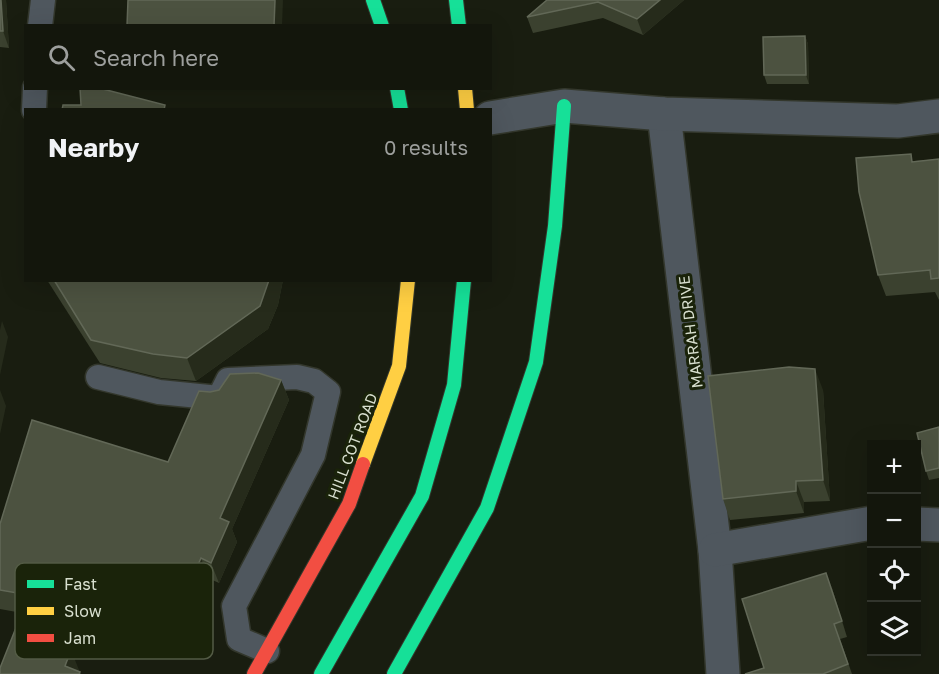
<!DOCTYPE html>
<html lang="en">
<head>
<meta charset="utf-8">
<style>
	body { margin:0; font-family:"Golos Text",sans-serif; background:#1c1f15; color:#f1f3f6 }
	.controls { position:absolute; right:18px; bottom:18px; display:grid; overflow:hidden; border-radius:0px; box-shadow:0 6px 24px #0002 }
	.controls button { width:54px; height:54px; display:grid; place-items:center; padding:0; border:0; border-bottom:2px solid #32352d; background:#13160c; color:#f1f3f6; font:30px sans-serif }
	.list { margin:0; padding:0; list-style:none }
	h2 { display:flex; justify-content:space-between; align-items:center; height:78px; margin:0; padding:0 24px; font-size:26px }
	h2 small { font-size:20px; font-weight:400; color:#9d9f9d }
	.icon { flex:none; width:33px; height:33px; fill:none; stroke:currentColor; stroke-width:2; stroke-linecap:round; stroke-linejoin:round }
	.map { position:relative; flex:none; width:939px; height:674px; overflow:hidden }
	.search { position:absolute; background:#13160c; box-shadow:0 6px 24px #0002; left:24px; top:24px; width:468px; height:66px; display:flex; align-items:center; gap:15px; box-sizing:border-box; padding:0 21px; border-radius:0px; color:#9d9f9d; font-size:22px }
	.panel { position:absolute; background:#13160c; box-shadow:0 6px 24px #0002; left:24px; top:108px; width:468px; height:174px; border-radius:0px }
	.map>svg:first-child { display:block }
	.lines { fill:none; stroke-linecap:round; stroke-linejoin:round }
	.lane-casing { stroke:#33372c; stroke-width:27 }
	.street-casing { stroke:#33372c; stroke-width:36 }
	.fast-casing { stroke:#33372c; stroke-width:16 }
	.slow-casing { stroke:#33372c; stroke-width:16 }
	.jam-casing { stroke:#33372c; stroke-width:16 }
	.lane { stroke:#4f575e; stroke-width:24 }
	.street { stroke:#4f575e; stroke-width:33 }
	.fast { stroke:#16e098; stroke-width:14 }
	.slow { stroke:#ffcf43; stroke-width:14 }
	.jam { stroke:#f24e42; stroke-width:14 }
	.wall { fill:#3b412f }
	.shaded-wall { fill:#262b1b }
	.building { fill:#4c5240; stroke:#626857; stroke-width:1.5 }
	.labels { text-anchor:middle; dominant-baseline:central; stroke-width:6; stroke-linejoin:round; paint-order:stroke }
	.street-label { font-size:15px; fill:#d8dfcf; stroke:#1a230a }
	.key { fill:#1a230a; stroke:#535b45; stroke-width:1.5 }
	.key-label { font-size:16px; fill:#d8dfcf }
</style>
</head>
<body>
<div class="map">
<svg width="939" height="674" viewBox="0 0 939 674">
	<rect width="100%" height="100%" fill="#191d10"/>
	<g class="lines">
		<!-- lane casing -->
		<g class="lane-casing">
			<g id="lane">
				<path d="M40,26L43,0"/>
				<path d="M34,110L35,88"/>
				<path d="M98,377L159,392L219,398L228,380L297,377L314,381L328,392L313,455L234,606L239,639L267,651"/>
			</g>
		</g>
		<!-- street casing -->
		<g class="street-casing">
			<g id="street">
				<path d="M664,114L715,550L723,674"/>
				<path d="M490,118L564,106L664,114L898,121L939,116"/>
				<path d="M916,524L939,525"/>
				<path d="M715,550L872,523"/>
			</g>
		</g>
		<!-- fast casing -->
		<g class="fast-casing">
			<g id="fast">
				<path d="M373,0L382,26"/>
				<path d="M456,0L459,26"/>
				<path d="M397,88L401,110"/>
				<path d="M321,674L422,496L454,385L464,280"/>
				<path d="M394,674L487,508L536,362L555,226L564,106"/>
			</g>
		</g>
		<!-- slow casing -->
		<g class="slow-casing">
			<g id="slow">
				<path d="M465,88L467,110"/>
				<path d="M363,464L399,366L408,280"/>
			</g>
		</g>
		<!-- jam casing -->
		<g class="jam-casing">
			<path id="jam" d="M254,674L349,504L363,464"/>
		</g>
		<!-- lane -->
		<use href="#lane" class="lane"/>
		<!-- street -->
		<use href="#street" class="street"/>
		<!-- fast -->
		<use href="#fast" class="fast"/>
		<!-- slow -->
		<use href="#slow" class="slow"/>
		<!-- jam -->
		<use href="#jam" class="jam"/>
	</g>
	<!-- wall -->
	<g class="wall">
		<path d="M0,0H6L9,48L0,47Z"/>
		<path d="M547,0H684L643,35L603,18L533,33L527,17Z"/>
		<path d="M805,36L808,44L809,84H767L764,75Z"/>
		<path d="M939,159V300L935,292L886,296L878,275L914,161Z"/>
		<path d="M47,280H283L278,305L268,329L196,381L161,378L100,363Z"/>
		<path d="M281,380L289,400L232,529L237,542L219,583L208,578L183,635L94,598L89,624L75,622L69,649L71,650L78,671L80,672L81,674H0L22,613L0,609V524L168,462L210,392Z"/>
		<path d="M823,390L830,501L804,502V513L730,520L723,499Z"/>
		<path d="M939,427V478L929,480L926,471Z"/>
		<path d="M832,588L847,637L840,639L852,674H745L764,668Z"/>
	</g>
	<!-- shaded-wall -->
	<g class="shaded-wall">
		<path d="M1,0H6L9,48L3,31Z"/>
		<path d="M275,0H283L282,26H274Z"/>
		<path d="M660,0H684L643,35L637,19Z"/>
		<path d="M805,36L808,44L809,84L806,75Z"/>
		<path d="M269,280H283L278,305L268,329L196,381L187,358Z"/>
		<path d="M2,321L8,337L0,375V330Z"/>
		<path d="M815,369L823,390L830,501L823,480Z"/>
		<path d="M281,380L289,400L232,529L237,542L219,583L211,563L220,518Z"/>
		<path d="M0,390L6,406L0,434Z"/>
		<path d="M796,481L804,502V513L796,491Z"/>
		<path d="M201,558L208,578L183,635L176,615Z"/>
		<path d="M826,573L832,588L847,637L842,621Z"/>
		<path d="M87,578L94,598L89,624L82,604Z"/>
		<path d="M67,602L75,622L66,665L58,645Z"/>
		<path d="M71,650L79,670L77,674L65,666Z"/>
	</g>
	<!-- building -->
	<g class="building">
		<path d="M0,0H1L3,31H0Z"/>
		<path d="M128,0H275L274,26H127Z"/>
		<path d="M547,0H660L637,19L598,2L527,17Z"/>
		<path d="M805,36L806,75H764L763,37Z"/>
		<path d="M80,88H99L165,105L164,110H62L63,105H81Z"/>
		<path d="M911,154L912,162L939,159V278L931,279L930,270L878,275L859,192L856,158Z"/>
		<path d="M54,280H269L260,306L187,358L153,354L91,340Z"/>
		<path d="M789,367L815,369L823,480L796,481V491L723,499L708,376Z"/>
		<path d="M258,373L281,380L220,518L229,522L211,563L201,558L176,615L87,578L82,604L67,602L58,645L71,650L65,666L80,672L79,674H0V668L29,595L0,590V524L32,420L168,462L199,391L210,392L219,390L230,374Z"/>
		<path d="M939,427V468L926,471L917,433Z"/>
		<path d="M826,573L842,621L834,624L848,664L823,674H745L764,668L742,599Z"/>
	</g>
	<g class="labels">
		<!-- street labels -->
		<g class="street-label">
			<text transform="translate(690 332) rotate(-97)">MARRAH DRIVE</text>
			<text transform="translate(352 446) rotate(-69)">HILL COT ROAD</text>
		</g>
	</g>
	<!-- legend -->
	<rect x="15" y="563" width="198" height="96" rx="9" class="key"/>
	<rect x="27" y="580" width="27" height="8" fill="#16e098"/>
	<rect x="27" y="607" width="27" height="8" fill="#ffcf43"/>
	<rect x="27" y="634" width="27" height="8" fill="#f24e42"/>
	<g class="key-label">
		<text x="64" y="590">Fast</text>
		<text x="64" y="617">Slow</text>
		<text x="64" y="644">Jam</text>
	</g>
</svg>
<div class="controls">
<button>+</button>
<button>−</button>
<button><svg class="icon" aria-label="locate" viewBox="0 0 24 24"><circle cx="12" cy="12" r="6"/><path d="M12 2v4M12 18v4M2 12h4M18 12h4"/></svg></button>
<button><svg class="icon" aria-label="layers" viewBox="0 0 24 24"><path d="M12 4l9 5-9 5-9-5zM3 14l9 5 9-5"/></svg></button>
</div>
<div class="search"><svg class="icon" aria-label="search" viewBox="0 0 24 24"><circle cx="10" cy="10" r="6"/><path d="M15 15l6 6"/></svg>Search here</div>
<section class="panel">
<h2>Nearby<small>0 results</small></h2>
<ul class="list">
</ul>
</section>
</div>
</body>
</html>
